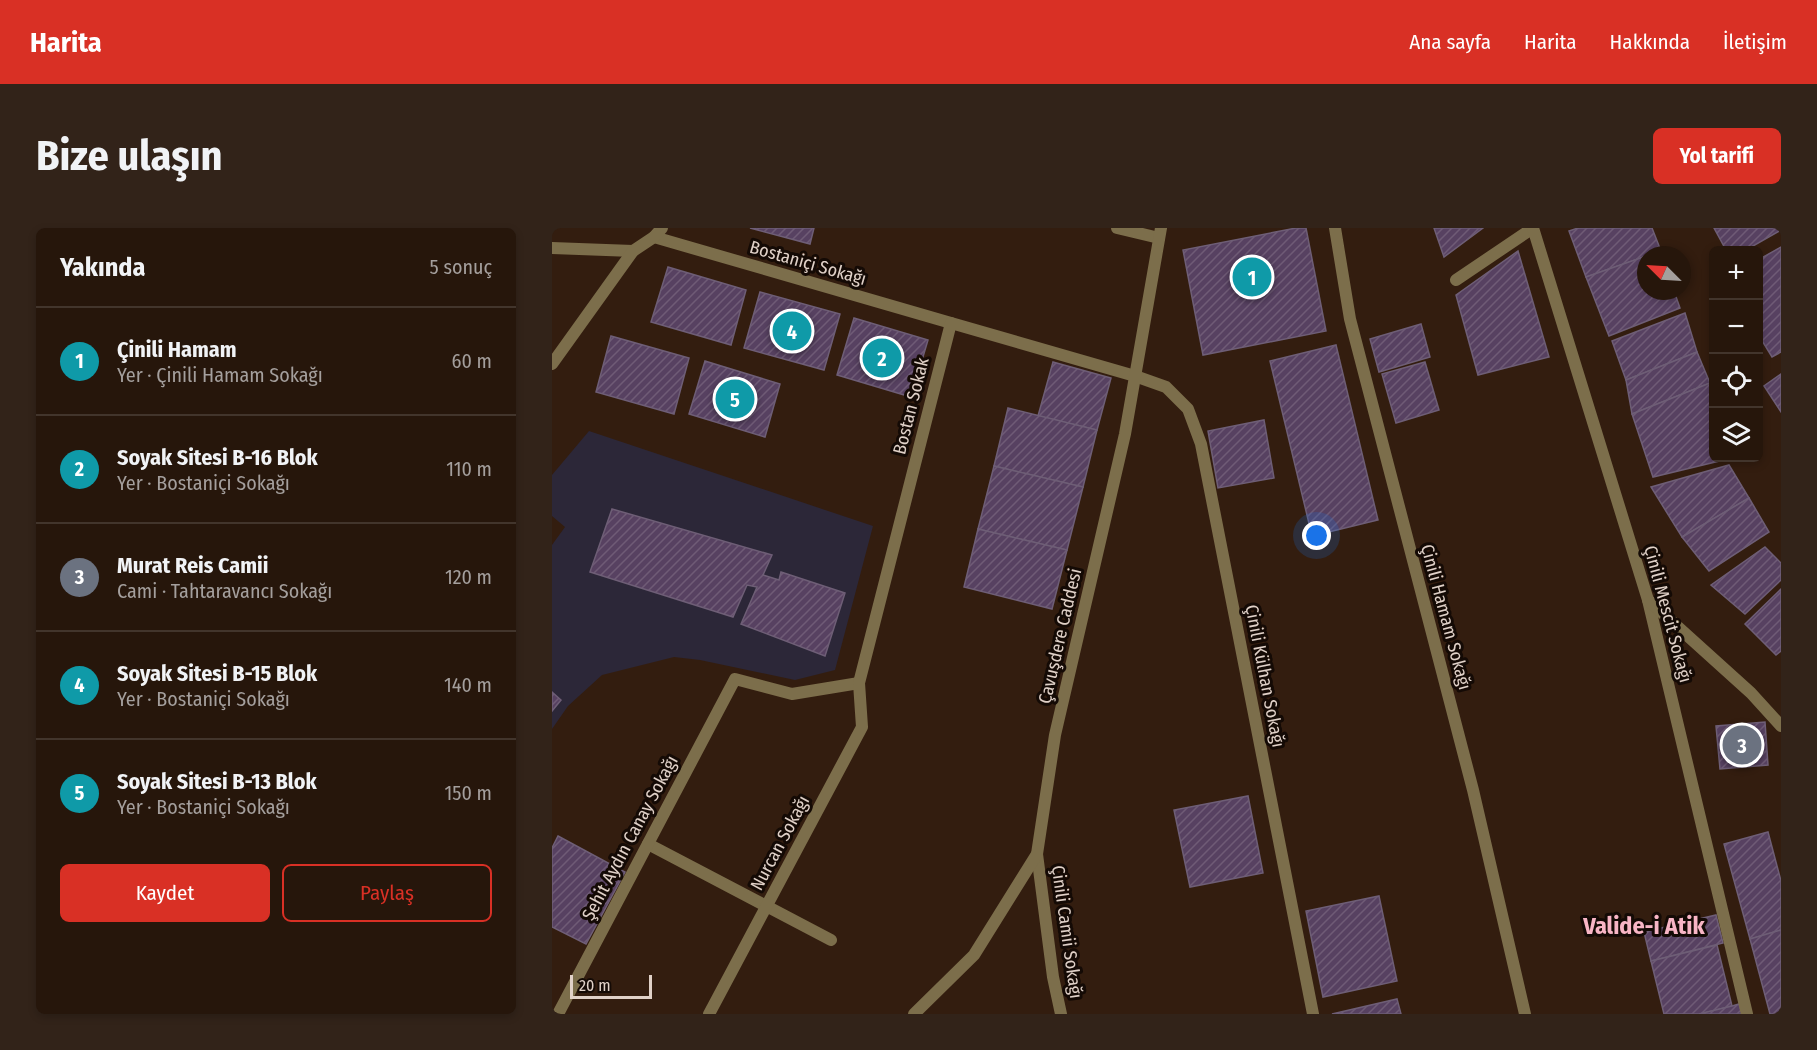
<!DOCTYPE html>
<html lang="tr">
<head>
<meta charset="utf-8">
<style>
	body { margin:0; font-family:"Fira Sans Condensed",sans-serif; background:#322319; color:#f1f3f6 }
	.controls { position:absolute; right:18px; top:18px; display:grid; overflow:hidden; border-radius:9px; box-shadow:0 3px 9px #0003 }
	.controls button { width:54px; height:54px; display:grid; place-items:center; padding:0; border:0; border-bottom:2px solid #42352c; background:#26160b; color:#f1f3f6; font:30px sans-serif }
	.compass { position:absolute; left:1085px; top:18px; width:54px; height:54px; border-radius:50%; background:#26160b; box-shadow:0 3px 9px #0003; rotate:294deg }
	.scale { position:absolute; left:18px; bottom:15px; width:82px; box-sizing:border-box; padding-left:6px; border:3px solid #e0d1c8; border-top:0; font-size:16px; line-height:21px; white-space:nowrap; color:#e0d1c8; -webkit-text-stroke:4px #140a05; paint-order:stroke }
	.you { position:absolute; left:765px; top:308px; width:21px; height:21px; margin:-15px; border:4px solid #fff; border-radius:50%; background:#1a73e8; box-shadow:0 0 0 9px #1a73e833 }
	.badge { display:grid; place-items:center; width:39px; height:39px; border-radius:50%; background:#d93025; color:#fff; font-size:20px; font-weight:700 }
	.pin { position:absolute; translate:-50% -50%; border:3px solid #fff; box-shadow:0 2px 6px #0006 }
	.list { margin:0; padding:0; list-style:none }
	h2 { display:flex; justify-content:space-between; align-items:center; height:78px; margin:0; padding:0 24px; font-size:26px }
	h2 small { font-size:20px; font-weight:400; color:#a49f9d }
	.list li { display:grid; grid-template-columns:39px 1fr auto; gap:18px; align-items:center; box-sizing:border-box; height:108px; padding:0 24px; border-top:2px solid #42352c }
	.list b { display:block; font-size:22px; white-space:nowrap }
	.list p { margin:0; font-size:20px; white-space:nowrap; color:#a49f9d }
	.list em { font-size:20px; font-style:normal; color:#a49f9d }
	.actions { display:flex; gap:12px; padding:18px 24px }
	.actions a { flex:1; padding:14px 0; border:2px solid #d93025; border-radius:9px; text-align:center; font-size:21px; color:#d93025 }
	.actions .main { background:#d93025; color:#fff }
	.icon { flex:none; width:33px; height:33px; fill:none; stroke:currentColor; stroke-width:2; stroke-linecap:round; stroke-linejoin:round }
	.map { position:relative; flex:none; width:1229px; height:786px; overflow:hidden; border-radius:9px }
	header { display:flex; align-items:center; gap:36px; box-sizing:border-box; height:84px; padding:0 30px; background:#d93025; color:#fff }
	header strong { font-size:28px }
	nav { display:flex; gap:33px; margin-inline-start:auto; font-size:21px }
	.intro { display:flex; align-items:center; justify-content:space-between; box-sizing:border-box; height:144px; padding:0 36px }
	h1 { margin:0; font-size:42px }
	.button { padding:15px 27px; border-radius:9px; background:#d93025; color:#fff; font-size:21px; font-weight:700 }
	main { display:flex; gap:36px; padding:0 36px }
	aside { flex:1; background:#26160b; border-radius:9px; box-shadow:0 3px 9px #0003 }
	.map>svg:first-child { display:block }
	.education { fill:#2c2738 }
	.building { fill:url(#building-hatch); stroke:#6e5e76; stroke-width:1.5 }
	.lines { fill:none; stroke-linecap:round; stroke-linejoin:round }
	.minor { stroke:#7c6e4b; stroke-width:12 }
	.tertiary { stroke:#7c6e4b; stroke-width:12 }
	.labels { text-anchor:middle; dominant-baseline:central; stroke-width:6; stroke-linejoin:round; paint-order:stroke }
	.street-label { font-size:18px; fill:#e0d1c8; stroke:#140a05 }
	.district-label { font-size:24px; font-weight:bold; fill:#f8b5c5; stroke:#140a05 }
</style>
</head>
<body>
<header>
<strong>Harita</strong>
<nav><a>Ana sayfa</a><a>Harita</a><a>Hakkında</a><a>İletişim</a></nav>
</header>
<div class="intro"><h1>Bize ulaşın</h1><a class="button">Yol tarifi</a></div>
<main>
<aside>
<h2>Yakında<small>5 sonuç</small></h2>
<ul class="list">
<li><span class="badge" style="background:#0f9aa8">1</span><div><b>Çinili Hamam</b><p>Yer · Çinili Hamam Sokağı</p></div><em>60 m</em></li>
<li><span class="badge" style="background:#0f9aa8">2</span><div><b>Soyak Sitesi B-16 Blok</b><p>Yer · Bostaniçi Sokağı</p></div><em>110 m</em></li>
<li><span class="badge" style="background:#6b7280">3</span><div><b>Murat Reis Camii</b><p>Cami · Tahtaravancı Sokağı</p></div><em>120 m</em></li>
<li><span class="badge" style="background:#0f9aa8">4</span><div><b>Soyak Sitesi B-15 Blok</b><p>Yer · Bostaniçi Sokağı</p></div><em>140 m</em></li>
<li><span class="badge" style="background:#0f9aa8">5</span><div><b>Soyak Sitesi B-13 Blok</b><p>Yer · Bostaniçi Sokağı</p></div><em>150 m</em></li>
</ul>
<div class="actions"><a class="main">Kaydet</a><a>Paylaş</a></div>
</aside>
<div class="map">
<svg width="1229" height="786" viewBox="0 0 1229 786">
	<defs>
		<pattern id="building-hatch" width="6" height="6" patternUnits="userSpaceOnUse" patternTransform="scale(1.5)"><rect width="6" height="6" fill="#574161"/><path d="M-1 1l2-2M0 6l6-6M5 7l2-2" fill="none" stroke="#6f5b76"/></pattern>
	</defs>
	<rect width="100%" height="100%" fill="#331d0f"/>
	<!-- education -->
	<path class="education" d="M37,203L321,298L283,442L243,452L148,432L122,429L50,447L16,478L0,501V317L13,299L0,288V247Z"/>
	<!-- building -->
	<g class="building">
		<path d="M198,0H262L258,16Z"/>
		<path d="M744,0H754L774,103L651,127L631,22Z"/>
		<path d="M882,0H931L892,29Z"/>
		<path d="M1026,0H1100L1109,23L1034,49L1017,3Z"/>
		<path d="M1162,0H1229V2L1194,22H1174Z"/>
		<path d="M1229,19V124L1220,129L1206,106V32Z"/>
		<path d="M966,23L997,129L926,147L904,67Z"/>
		<path d="M1094,28V63H1122L1128,80L1057,108L1034,49Z"/>
		<path d="M116,39L194,62L179,117L99,94Z"/>
		<path d="M208,64L288,86L272,142L192,120Z"/>
		<path d="M1133,85L1145,124L1074,152L1060,113Z"/>
		<path d="M302,90L376,112L359,169L285,147Z"/>
		<path d="M869,96L878,129L827,144L818,111Z"/>
		<path d="M59,108L137,130L122,186L44,164Z"/>
		<path d="M784,117L826,292L760,308L718,133Z"/>
		<path d="M1145,124L1158,155L1080,186L1074,152Z"/>
		<path d="M153,133L228,156L213,209L137,186Z"/>
		<path d="M501,134L559,150L545,202L486,188Z"/>
		<path d="M873,134L887,182L844,195L830,146Z"/>
		<path d="M1229,146V184L1212,158Z"/>
		<path d="M1158,155L1162,168V230H1180L1101,249L1080,186Z"/>
		<path d="M456,180L545,202L531,259L442,238Z"/>
		<path d="M712,192L722,250L666,260L656,203Z"/>
		<path d="M1177,237L1197,270L1130,309L1099,259Z"/>
		<path d="M442,238L531,259L515,322L426,301Z"/>
		<path d="M1197,270L1217,304L1157,343L1130,309Z"/>
		<path d="M60,281L220,327L211,347L227,352L229,344L293,365L273,428L189,396L205,359L195,357L181,389L38,344Z"/>
		<path d="M426,301L515,322L500,381L412,359Z"/>
		<path d="M1213,319L1229,335V352L1193,386L1159,357Z"/>
		<path d="M1229,361V423L1224,427L1193,396Z"/>
		<path d="M0,464L9,472L0,483Z"/>
		<path d="M1213,494L1216,537L1168,541L1164,498Z"/>
		<path d="M696,568L711,645L638,659L622,582Z"/>
		<path d="M1216,604L1229,653V702L1198,711L1172,616Z"/>
		<path d="M6,608L73,644L34,716L0,699V620Z"/>
		<path d="M827,668L845,753L771,769L754,683Z"/>
		<path d="M1164,687L1171,715L1099,733L1092,704Z"/>
		<path d="M1229,702V786H1218L1198,711Z"/>
		<path d="M1165,717L1180,778L1148,786H1112L1099,733Z"/>
		<path d="M845,771L849,786H780Z"/>
		<path d="M1187,776L1190,786H1147L1180,778Z"/>
	</g>
	<g class="lines">
		<!-- minor -->
		<g class="minor">
			<path d="M565,0L607,10"/>
			<path d="M783,0L798,91L921,562L973,786"/>
			<path d="M102,9L399,95"/>
			<path d="M0,20L81,23"/>
			<path d="M904,52L981,0"/>
			<path d="M0,136L81,23L102,9L110,0"/>
			<path d="M1096,372L1195,786"/>
			<path d="M96,616L279,712"/>
			<path d="M485,626L501,749L509,786"/>
			<path d="M6,786L183,451L240,466L307,455"/>
			<path d="M157,786L310,499L307,455L399,95L583,148L614,159L636,181L649,216L761,786"/>
		</g>
		<!-- tertiary -->
		<g class="tertiary">
			<path d="M981,0L1096,372L1199,465L1229,498"/>
			<path d="M362,786L422,727L485,626L503,507L573,206L609,0"/>
		</g>
	</g>
	<g class="labels">
		<!-- street labels -->
		<g class="street-label">
			<text transform="translate(256 35) rotate(16)">Bostaniçi Sokağı</text>
			<text transform="translate(359 178) rotate(-76)">Bostan Sokak</text>
			<text transform="translate(1116 386) rotate(75)">Çinili Mescit Sokağı</text>
			<text transform="translate(894 389) rotate(75)">Çinili Hamam Sokağı</text>
			<text transform="translate(508 408) rotate(-77)">Çavuşdere Caddesi</text>
			<text transform="translate(713 448) rotate(79)">Çinili Külhan Sokağı</text>
			<text transform="translate(78 610) rotate(-62)">Şehit Aydın Canay Sokağı</text>
			<text transform="translate(228 615) rotate(-62)">Nurcan Sokağı</text>
			<text transform="translate(515 704) rotate(82)">Çinili Camii Sokağı</text>
		</g>
		<!-- district labels -->
		<g class="district-label">
			<text x="1092" y="698">Valide-i Atik</text>
		</g>
	</g>
</svg>
<div class="controls">
<button>+</button>
<button>−</button>
<button><svg class="icon" aria-label="locate" viewBox="0 0 24 24"><circle cx="12" cy="12" r="6"/><path d="M12 2v4M12 18v4M2 12h4M18 12h4"/></svg></button>
<button><svg class="icon" aria-label="layers" viewBox="0 0 24 24"><path d="M12 4l9 5-9 5-9-5zM3 14l9 5 9-5"/></svg></button>
</div>
<svg class="compass" viewBox="-18 -18 36 36"><path d="M0-13l5 13h-10z" fill="#e53935"/><path d="M0 13l5-13h-10z" fill="#a49f9d"/></svg>
<div class="scale">20 m</div>
<div class="you"></div>
<div class="pin badge" style="left:700px;top:49px;background:#0f9aa8">1</div>
<div class="pin badge" style="left:330px;top:130px;background:#0f9aa8">2</div>
<div class="pin badge" style="left:1190px;top:517px;background:#6b7280">3</div>
<div class="pin badge" style="left:240px;top:103px;background:#0f9aa8">4</div>
<div class="pin badge" style="left:183px;top:171px;background:#0f9aa8">5</div>
</div>
</main>
</body>
</html>
